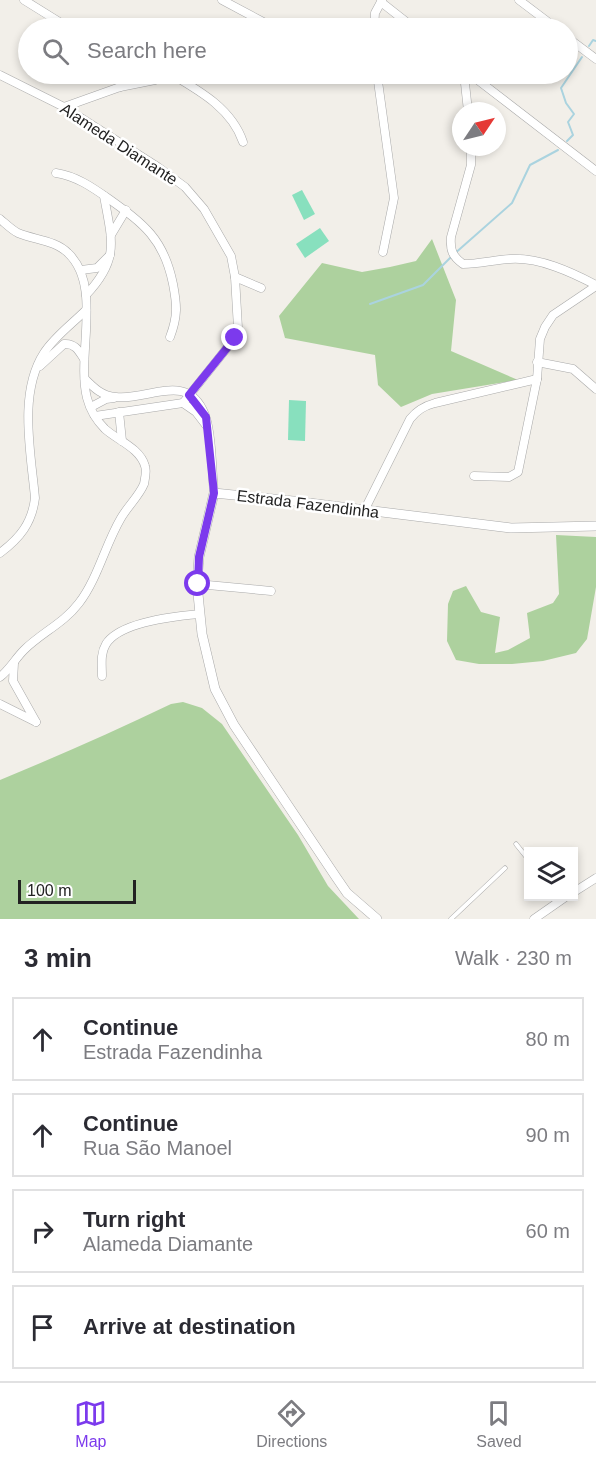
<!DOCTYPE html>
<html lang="en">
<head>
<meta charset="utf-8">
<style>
	body { margin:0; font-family:Arial,sans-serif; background:#f7f7f7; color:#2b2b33 }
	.controls { position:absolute; right:18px; bottom:18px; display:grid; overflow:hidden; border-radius:0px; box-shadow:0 3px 9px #0003 }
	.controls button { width:54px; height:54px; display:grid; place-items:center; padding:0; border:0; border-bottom:2px solid #e1e1e2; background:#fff; color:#2b2b33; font:30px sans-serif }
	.compass { position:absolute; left:452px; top:102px; width:54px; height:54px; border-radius:50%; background:#fff; box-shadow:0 3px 9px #0003; rotate:55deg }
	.scale { position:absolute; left:18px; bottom:15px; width:118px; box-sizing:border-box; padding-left:6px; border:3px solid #222; border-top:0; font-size:16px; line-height:21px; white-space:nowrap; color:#222; -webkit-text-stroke:4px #fff; paint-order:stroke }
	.stop { position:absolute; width:18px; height:18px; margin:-14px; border:4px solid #7c3aed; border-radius:50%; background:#fff }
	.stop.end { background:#7c3aed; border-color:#fff; box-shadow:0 2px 6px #0008 }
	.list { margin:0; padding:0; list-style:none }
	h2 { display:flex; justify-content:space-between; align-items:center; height:78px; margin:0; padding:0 24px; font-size:26px }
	h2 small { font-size:20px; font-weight:400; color:#7c7c81 }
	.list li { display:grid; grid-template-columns:39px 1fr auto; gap:18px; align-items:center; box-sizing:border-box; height:84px; margin:0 12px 12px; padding:0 12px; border:2px solid #e1e1e2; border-radius:0px }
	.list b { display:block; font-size:22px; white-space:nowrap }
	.list p { margin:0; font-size:20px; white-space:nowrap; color:#7c7c81 }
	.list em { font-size:20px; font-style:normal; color:#7c7c81 }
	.icon { flex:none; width:33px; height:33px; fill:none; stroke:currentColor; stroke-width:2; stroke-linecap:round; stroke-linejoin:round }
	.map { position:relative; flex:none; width:596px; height:919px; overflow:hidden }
	.search { position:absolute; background:#fff; box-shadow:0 3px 9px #0003; left:18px; right:18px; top:18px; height:66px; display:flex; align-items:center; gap:15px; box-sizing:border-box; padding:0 21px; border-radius:33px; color:#7c7c81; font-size:22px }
	.sheet { height:462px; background:#fff }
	nav { display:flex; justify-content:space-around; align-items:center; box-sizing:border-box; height:84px; border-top:2px solid #e1e1e2; background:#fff; font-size:16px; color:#7c7c81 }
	nav a { display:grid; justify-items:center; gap:3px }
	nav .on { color:#7c3aed }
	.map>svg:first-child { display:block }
	.forest { fill:#add19e }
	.pitch { fill:#88e0be }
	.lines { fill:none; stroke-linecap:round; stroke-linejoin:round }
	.stream { stroke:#aad3df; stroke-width:2 }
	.service-casing { stroke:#a9a9a9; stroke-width:5 }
	.minor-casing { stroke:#a9a9a9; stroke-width:9 }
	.tertiary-casing { stroke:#a9a9a9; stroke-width:10 }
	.service { stroke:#fff; stroke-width:4 }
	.minor { stroke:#fff; stroke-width:8 }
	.tertiary { stroke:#fff; stroke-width:9 }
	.route { stroke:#7c3aed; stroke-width:8 }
	.labels { text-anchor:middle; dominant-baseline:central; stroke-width:5; stroke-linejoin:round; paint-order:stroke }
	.street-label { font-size:16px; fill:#222; stroke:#fff }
</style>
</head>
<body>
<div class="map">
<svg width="596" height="919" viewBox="0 0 596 919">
	<rect width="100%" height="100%" fill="#f2efe9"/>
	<!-- forest -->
	<g class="forest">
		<path d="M432,239L456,300L451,351L518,380L432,394L401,407L378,385L375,355L285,338L279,316L322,263L362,272L390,267L416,261Z"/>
		<path d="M556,535L596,537V587L587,639L576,653L543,661L512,664H479L456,660L447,641L448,604L453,591L466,586L481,612L500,617L495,653L508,650L530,638L527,613L553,603L559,594Z"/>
		<path d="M183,702L202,708L222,724L298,835L328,886L359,919H0V780C58,756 115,731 171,704Z"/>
	</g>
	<!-- pitch -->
	<g class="pitch">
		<path d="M302,190L315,214L304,220L292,195Z"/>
		<path d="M320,228L329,241L305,258L296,244Z"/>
		<path d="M289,400L306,401L305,441L288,440Z"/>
	</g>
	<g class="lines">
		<!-- stream -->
		<g class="stream">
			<path d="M589,46L593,40L596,41"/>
			<path d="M567,141L573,135L568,122L574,114L566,103L561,88L582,57"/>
			<path d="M370,304L423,285L453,255L512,203L530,165L558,150"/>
		</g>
		<!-- service casing -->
		<g class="service-casing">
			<g id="service">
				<path d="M516,844L528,859"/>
				<path d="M451,919L505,868"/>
			</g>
		</g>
		<!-- minor casing -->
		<g class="minor-casing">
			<g id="minor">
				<path d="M24,0L69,28"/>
				<path d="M222,0L267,24"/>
				<path d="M519,0L556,28"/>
				<path d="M381,2L414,28"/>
				<path d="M374,28L375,13L382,0"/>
				<path d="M568,38L596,59"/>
				<path d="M171,74C200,91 232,109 243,142"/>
				<path d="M377,74L394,198L383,252"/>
				<path d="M464,74L468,111"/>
				<path d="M470,74L596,171"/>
				<path d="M0,75L64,107L158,167L185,187L204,209L231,256L235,277L238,328L235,338L183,403"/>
				<path d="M120,87L134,74"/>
				<path d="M64,107L120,87L155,80L171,74"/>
				<path d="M471,147V165L451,237C450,250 452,256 463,264C479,264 494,260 510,259C539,257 571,272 596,285"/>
				<path d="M56,173C76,176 92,187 109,199C144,224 164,239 173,284C177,305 178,316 170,337"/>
				<path d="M0,219C6,224 12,230 18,233C35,240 55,240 68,253C103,286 76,355 87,398C90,410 97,421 105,429C117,440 140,448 145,466C147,471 145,478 144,484C139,496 128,506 121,518C105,545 98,578 79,603C64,623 41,633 24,650C15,659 10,669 0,677"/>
				<path d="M111,235L126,210"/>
				<path d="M81,270L97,268L110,255"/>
				<path d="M235,277L261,288"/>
				<path d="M86,295C120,259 112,241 104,196"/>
				<path d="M537,362L573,369L596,389"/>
				<path d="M40,366L64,344C75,343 79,351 84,359"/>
				<path d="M85,379C94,388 102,396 116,397C148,401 188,370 205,415C212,434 212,472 214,493"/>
				<path d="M91,407L106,399L114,398"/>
				<path d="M119,412L122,441"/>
				<path d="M95,416L183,403L196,412L206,425"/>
				<path d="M474,476L509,477L518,472L537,379L540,339L545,327L553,315L596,286"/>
				<path d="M365,509L410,419C417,410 424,406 435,403L537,379"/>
				<path d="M0,553C20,538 32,523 35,498C31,453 18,393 44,353C54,337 72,324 86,310"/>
				<path d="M197,584L271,591"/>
				<path d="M14,663L13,681L36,722"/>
				<path d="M102,676C102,665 100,654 106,644C120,622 176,616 200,614"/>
				<path d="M0,704L36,722"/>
				<path d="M574,892L596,878"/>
				<path d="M534,919L567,896"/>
			</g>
		</g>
		<!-- tertiary casing -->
		<g class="tertiary-casing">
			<path id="tertiary" d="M377,919L347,893L336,877L234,725L215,689L202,634L197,584L199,557L214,493L293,501L511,528L596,526"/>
		</g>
		<!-- service -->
		<use href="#service" class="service"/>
		<!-- minor -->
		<use href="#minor" class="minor"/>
		<!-- tertiary -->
		<use href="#tertiary" class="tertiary"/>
	</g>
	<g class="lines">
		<!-- route -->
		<path class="route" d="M198,584L199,557L214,493L206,417L189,395L235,338"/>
	</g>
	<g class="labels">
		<!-- street labels -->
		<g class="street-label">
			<text transform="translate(119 144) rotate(33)">Alameda Diamante</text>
			<text transform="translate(308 504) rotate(7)">Estrada Fazendinha</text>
		</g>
	</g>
</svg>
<div class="controls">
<button><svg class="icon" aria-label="layers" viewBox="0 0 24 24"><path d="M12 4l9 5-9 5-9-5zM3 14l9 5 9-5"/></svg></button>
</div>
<svg class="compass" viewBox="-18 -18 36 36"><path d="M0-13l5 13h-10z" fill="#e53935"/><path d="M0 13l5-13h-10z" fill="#7c7c81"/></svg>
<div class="scale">100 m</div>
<div class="stop" style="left:198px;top:584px"></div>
<div class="stop end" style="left:235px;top:338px"></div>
<div class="search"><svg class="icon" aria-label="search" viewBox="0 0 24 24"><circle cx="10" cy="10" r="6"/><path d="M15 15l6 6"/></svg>Search here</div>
</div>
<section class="sheet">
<h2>3 min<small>Walk · 230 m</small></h2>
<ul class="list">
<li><svg class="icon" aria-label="ahead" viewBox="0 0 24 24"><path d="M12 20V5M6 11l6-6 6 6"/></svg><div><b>Continue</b><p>Estrada Fazendinha</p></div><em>80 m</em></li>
<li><svg class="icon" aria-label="ahead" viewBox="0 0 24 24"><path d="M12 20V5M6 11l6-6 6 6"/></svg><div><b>Continue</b><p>Rua São Manoel</p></div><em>90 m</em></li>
<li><svg class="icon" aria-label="right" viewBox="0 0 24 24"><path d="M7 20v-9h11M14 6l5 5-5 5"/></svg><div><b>Turn right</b><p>Alameda Diamante</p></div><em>60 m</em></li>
<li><svg class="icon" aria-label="arrive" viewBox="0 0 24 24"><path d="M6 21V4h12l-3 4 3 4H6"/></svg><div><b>Arrive at destination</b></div></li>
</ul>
</section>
<nav>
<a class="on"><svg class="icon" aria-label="map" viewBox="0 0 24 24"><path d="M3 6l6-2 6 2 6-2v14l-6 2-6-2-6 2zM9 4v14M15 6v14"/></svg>Map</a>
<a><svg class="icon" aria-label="directions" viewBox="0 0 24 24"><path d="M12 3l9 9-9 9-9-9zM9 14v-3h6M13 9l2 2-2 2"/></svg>Directions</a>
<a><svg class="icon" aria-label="saved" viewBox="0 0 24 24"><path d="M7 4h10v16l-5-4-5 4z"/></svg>Saved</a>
</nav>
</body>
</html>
